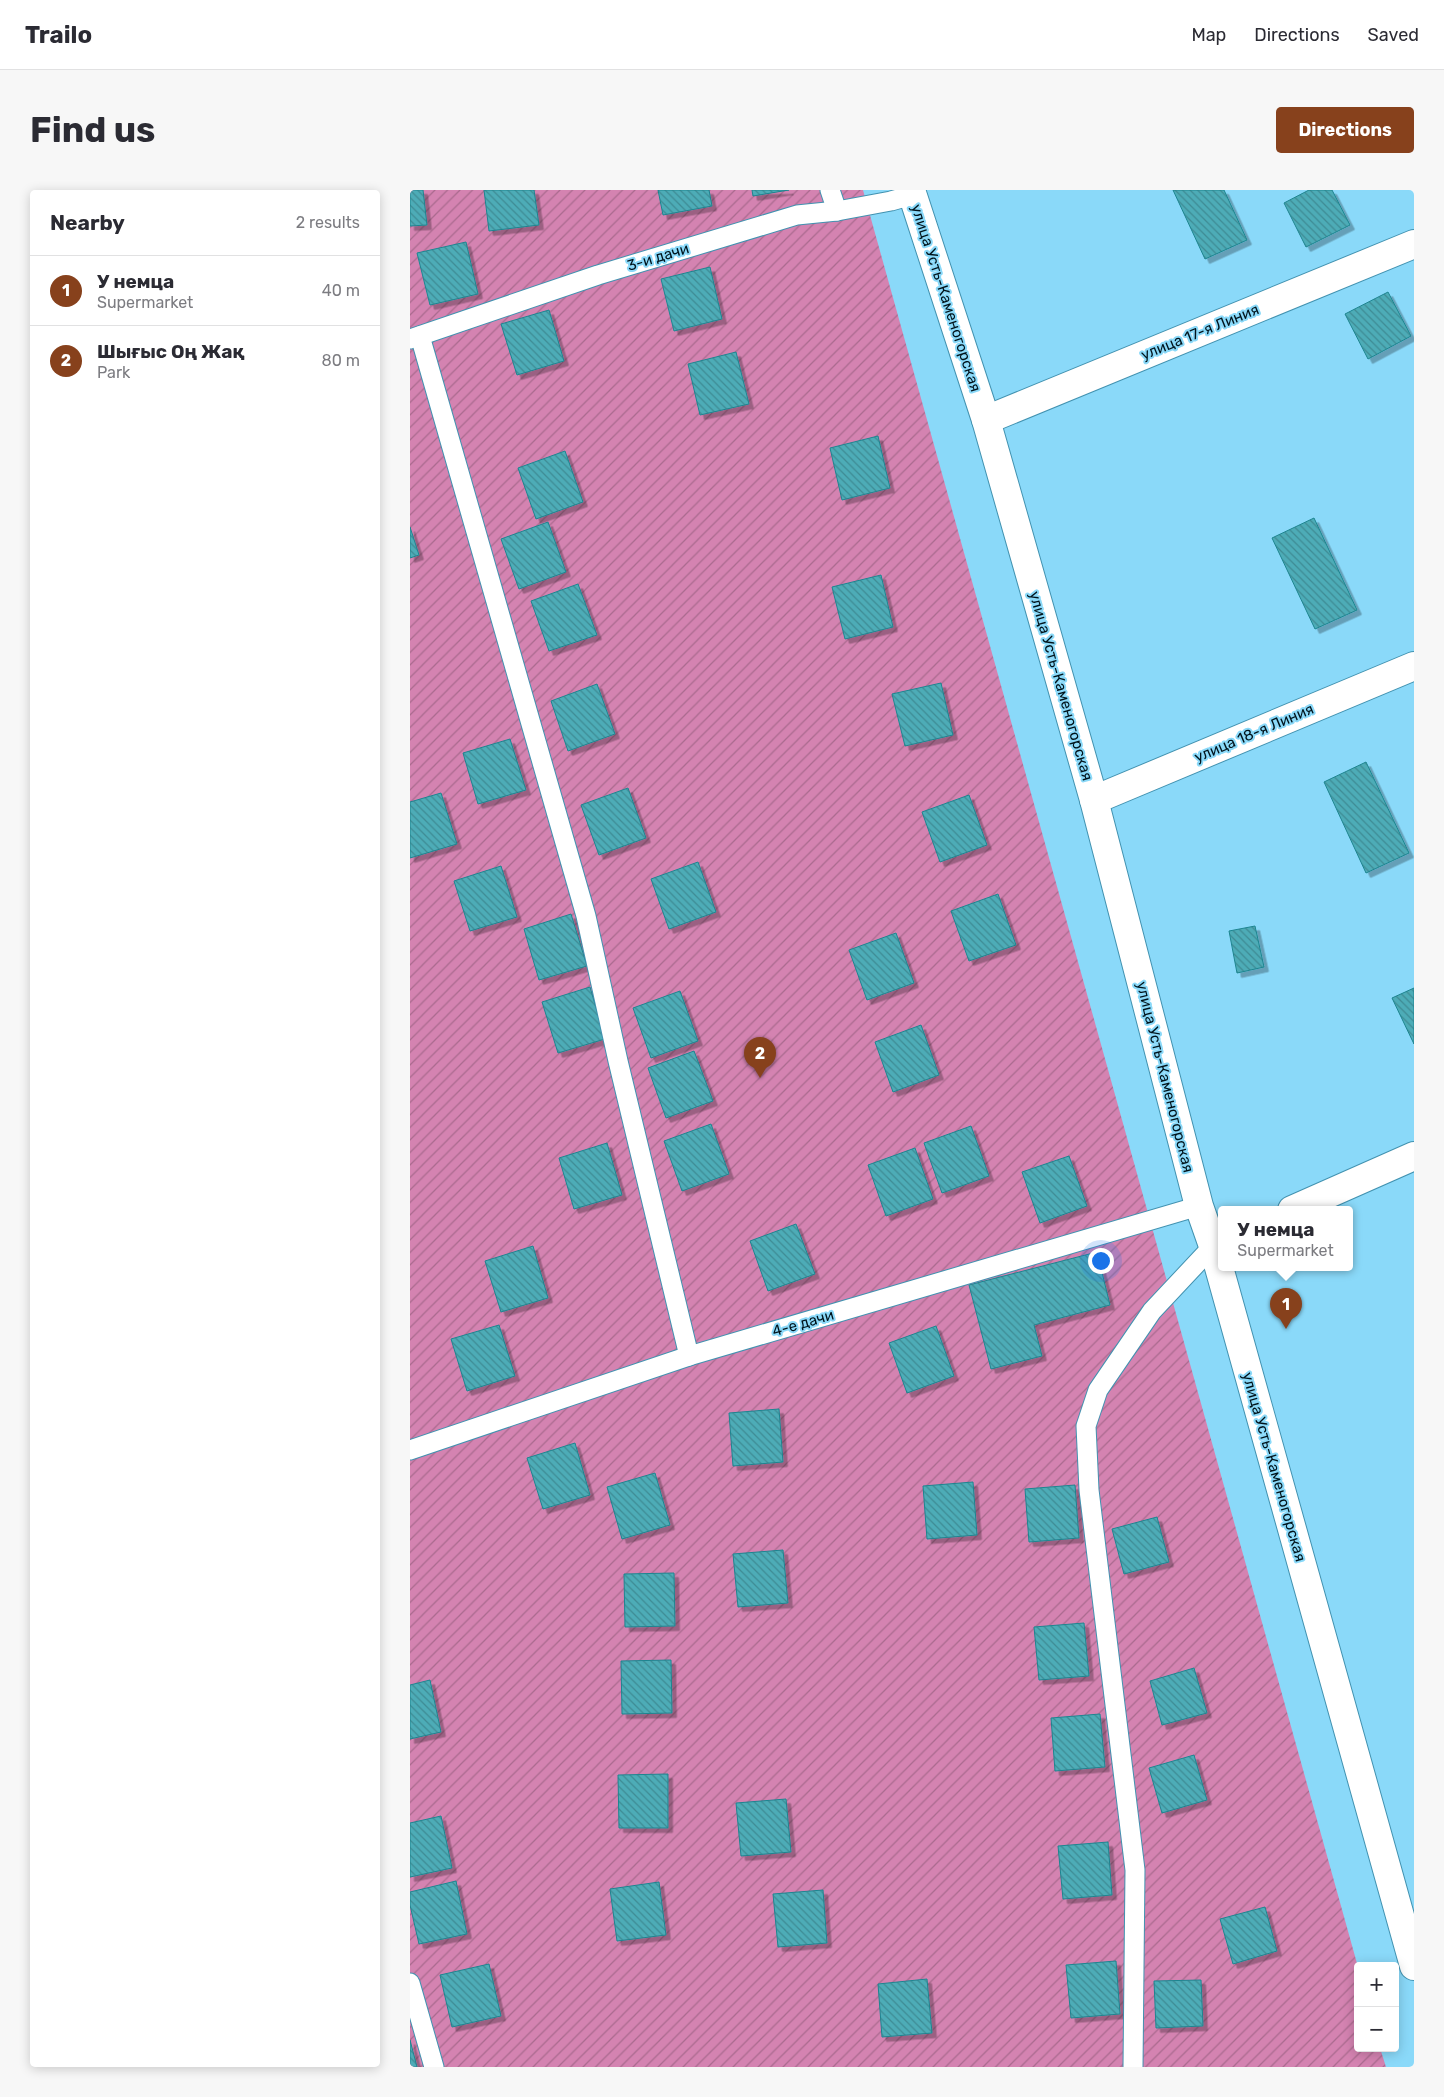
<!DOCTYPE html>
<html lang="en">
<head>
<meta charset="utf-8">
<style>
	body { margin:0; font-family:Rubik,sans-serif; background:#f7f7f7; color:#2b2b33 }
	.controls { position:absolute; right:15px; bottom:15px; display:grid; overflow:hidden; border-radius:5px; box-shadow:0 2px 12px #0003 }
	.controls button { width:45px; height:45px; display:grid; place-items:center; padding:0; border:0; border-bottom:1px solid #e1e1e2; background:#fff; color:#2b2b33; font:25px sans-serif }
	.you { position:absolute; left:690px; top:1070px; width:18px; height:18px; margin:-12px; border:4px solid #fff; border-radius:50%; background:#1a73e8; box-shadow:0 0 0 8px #1a73e833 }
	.badge { display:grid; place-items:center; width:32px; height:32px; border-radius:50%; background:#87411c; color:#fff; font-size:16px; font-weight:700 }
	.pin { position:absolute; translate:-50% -41px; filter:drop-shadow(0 1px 2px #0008) }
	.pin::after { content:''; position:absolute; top:26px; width:18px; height:15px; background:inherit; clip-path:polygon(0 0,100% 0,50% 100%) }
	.popup { position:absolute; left:808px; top:1016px; width:135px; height:65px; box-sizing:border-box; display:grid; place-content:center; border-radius:5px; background:#fff; filter:drop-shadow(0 1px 4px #0005); font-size:16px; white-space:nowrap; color:#7c7c81 }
	.popup b { font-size:19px; color:#2b2b33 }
	.popup::after { content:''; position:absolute; left:50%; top:100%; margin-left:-10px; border:10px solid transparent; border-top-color:#fff }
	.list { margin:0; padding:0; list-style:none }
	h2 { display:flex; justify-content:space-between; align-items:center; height:65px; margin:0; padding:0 20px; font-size:21px }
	h2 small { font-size:16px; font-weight:400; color:#7c7c81 }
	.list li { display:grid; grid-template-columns:32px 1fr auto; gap:15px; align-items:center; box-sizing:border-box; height:70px; padding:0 20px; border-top:1px solid #e1e1e2 }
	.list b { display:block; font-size:19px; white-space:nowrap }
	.list p { margin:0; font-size:16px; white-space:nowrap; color:#7c7c81 }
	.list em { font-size:16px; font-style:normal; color:#7c7c81 }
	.map { position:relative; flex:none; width:1004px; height:1877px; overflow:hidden; border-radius:5px }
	header { display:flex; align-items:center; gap:30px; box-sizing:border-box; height:70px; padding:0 25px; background:#fff; border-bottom:1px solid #e1e1e2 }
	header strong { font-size:24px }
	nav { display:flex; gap:28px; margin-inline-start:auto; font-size:18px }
	.intro { display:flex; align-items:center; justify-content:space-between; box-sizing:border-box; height:120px; padding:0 30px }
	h1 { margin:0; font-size:35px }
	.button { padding:12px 22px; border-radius:5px; background:#87411c; color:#fff; font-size:18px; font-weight:700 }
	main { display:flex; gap:30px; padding:0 30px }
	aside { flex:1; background:#fff; border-radius:5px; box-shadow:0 2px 12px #0003 }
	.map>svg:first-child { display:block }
	.garden { fill:url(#garden-furrows) }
	.building { fill:url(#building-back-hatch); stroke:#1e8590; filter:url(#shadow) }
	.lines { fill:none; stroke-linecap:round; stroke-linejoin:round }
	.lane-casing { stroke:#4292b0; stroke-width:21 }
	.street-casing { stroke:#4292b0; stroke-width:30 }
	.secondary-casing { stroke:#4292b0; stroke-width:30 }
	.lane { stroke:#fff; stroke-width:19 }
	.street { stroke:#fff; stroke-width:28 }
	.secondary { stroke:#fff; stroke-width:28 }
	.labels { text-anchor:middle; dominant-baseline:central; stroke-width:4; stroke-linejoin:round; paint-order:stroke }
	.street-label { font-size:15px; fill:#00131b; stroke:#8ad9f9 }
</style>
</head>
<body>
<header>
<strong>Trailo</strong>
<nav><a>Map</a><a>Directions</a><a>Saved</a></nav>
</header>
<div class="intro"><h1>Find us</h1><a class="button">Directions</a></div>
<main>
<aside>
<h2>Nearby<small>2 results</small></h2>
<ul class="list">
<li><span class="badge">1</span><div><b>У немца</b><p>Supermarket</p></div><em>40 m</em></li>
<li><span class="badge">2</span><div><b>Шығыс Оң Жақ</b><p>Park</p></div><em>80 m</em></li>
</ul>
</aside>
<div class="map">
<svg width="1004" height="1877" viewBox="0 0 1004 1877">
	<defs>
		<pattern id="garden-furrows" width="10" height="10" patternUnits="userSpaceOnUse" patternTransform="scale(1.25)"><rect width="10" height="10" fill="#d483b1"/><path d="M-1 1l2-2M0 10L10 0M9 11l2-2" fill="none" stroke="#aa6a8f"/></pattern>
		<pattern id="building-back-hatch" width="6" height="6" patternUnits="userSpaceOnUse" patternTransform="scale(1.25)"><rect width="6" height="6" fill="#4eacb7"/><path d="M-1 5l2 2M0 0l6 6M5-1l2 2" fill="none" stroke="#3e8b94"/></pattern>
		<filter id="shadow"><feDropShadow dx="4.5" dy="4.5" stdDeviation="0" flood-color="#0004"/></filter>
	</defs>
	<rect width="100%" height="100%" fill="#8ad9f9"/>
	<!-- garden -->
	<path class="garden" d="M0,0H453L948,1777V1858H970L976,1877H0Z"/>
	<!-- building -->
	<g class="building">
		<path d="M0,0H13L17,35L0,36Z"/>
		<path d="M74,0H124L129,35L79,41Z"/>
		<path d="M248,0H299L302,16L253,25Z"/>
		<path d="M342,0H379L343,6Z"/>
		<path d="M763,0H814L837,50L795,69Z"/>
		<path d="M899,0H922L940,35L896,57L874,13Z"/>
		<path d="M56,52L68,104L20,115L7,63Z"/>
		<path d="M300,77L312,129L264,141L251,89Z"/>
		<path d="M978,102L1001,146L958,169L935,124Z"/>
		<path d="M139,120L154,171L107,185L91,134Z"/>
		<path d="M326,162L339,214L290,225L278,174Z"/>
		<path d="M468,246L480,298L432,310L420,258Z"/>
		<path d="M155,261L173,312L126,329L108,278Z"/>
		<path d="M904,328L947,420L905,439L862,348Z"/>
		<path d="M138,332L156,382L109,399L91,349Z"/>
		<path d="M0,337L9,365L0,368Z"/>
		<path d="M471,385L483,437L435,449L422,397Z"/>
		<path d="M168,394L187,445L139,461L121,411Z"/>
		<path d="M531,493L543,545L495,556L482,504Z"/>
		<path d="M187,494L205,544L158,561L141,511Z"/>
		<path d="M100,549L116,600L68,614L53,563Z"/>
		<path d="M956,572L999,663L956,683L914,592Z"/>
		<path d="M218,598L236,648L189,665L171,615Z"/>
		<path d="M31,603L47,654L0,668V612Z"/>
		<path d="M559,605L577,655L530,672L512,622Z"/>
		<path d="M288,672L306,722L259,739L241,689Z"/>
		<path d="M91,676L107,727L60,741L44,691Z"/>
		<path d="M588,704L606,755L559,771L541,721Z"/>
		<path d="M161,724L177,776L129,790L114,739Z"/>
		<path d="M845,736L854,777L827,783L819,741Z"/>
		<path d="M486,743L504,793L457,810L439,760Z"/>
		<path d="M180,797L195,849L148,863L132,812Z"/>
		<path d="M1004,798V854L982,808Z"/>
		<path d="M270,801L288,851L241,868L223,818Z"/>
		<path d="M511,835L529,885L483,902L465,852Z"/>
		<path d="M284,861L303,911L256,928L238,878Z"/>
		<path d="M301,934L319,984L272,1001L254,951Z"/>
		<path d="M561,936L579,986L532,1003L514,953Z"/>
		<path d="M197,953L212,1005L164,1019L149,968Z"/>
		<path d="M505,958L523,1009L476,1026L458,975Z"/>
		<path d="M659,966L677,1016L630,1033L612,982Z"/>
		<path d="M386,1034L405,1084L358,1101L340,1051Z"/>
		<path d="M123,1056L138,1108L91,1122L75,1071Z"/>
		<path d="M687,1062L700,1115L624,1135L632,1166L581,1179L559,1095Z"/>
		<path d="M89,1135L105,1186L57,1201L41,1149Z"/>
		<path d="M526,1136L544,1186L497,1203L479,1153Z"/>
		<path d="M369,1219L373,1272L323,1276L319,1223Z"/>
		<path d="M165,1253L180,1305L133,1319L117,1268Z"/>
		<path d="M245,1283L260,1335L212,1349L197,1297Z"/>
		<path d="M563,1292L567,1345L517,1349L513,1296Z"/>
		<path d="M665,1295L669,1348L619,1352L615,1299Z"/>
		<path d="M747,1327L759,1372L714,1384L702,1339Z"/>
		<path d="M373,1360L378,1413L328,1417L323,1364Z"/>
		<path d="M264,1383L265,1436L215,1437L214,1384Z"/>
		<path d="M674,1433L679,1486L629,1490L624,1437Z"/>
		<path d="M261,1470L262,1523L212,1524L211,1471Z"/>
		<path d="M784,1478L797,1523L752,1535L740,1491Z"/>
		<path d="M20,1490L31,1542L0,1549V1495Z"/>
		<path d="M690,1524L695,1577L645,1581L641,1528Z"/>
		<path d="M784,1565L797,1610L752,1623L739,1578Z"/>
		<path d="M258,1584V1638H209L208,1585Z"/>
		<path d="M376,1609L381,1662L331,1666L326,1613Z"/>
		<path d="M31,1626L42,1678L0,1687V1633Z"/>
		<path d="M698,1652L702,1705L653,1709L648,1656Z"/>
		<path d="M46,1691L57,1744L9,1754L0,1715V1702Z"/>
		<path d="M249,1692L256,1745L207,1751L200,1699Z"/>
		<path d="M413,1700L417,1753L368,1757L363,1704Z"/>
		<path d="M855,1717L867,1761L823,1774L810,1729Z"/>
		<path d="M706,1771L710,1824L661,1828L656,1775Z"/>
		<path d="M79,1774L91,1826L42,1837L30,1785Z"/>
		<path d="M517,1789L522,1843L472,1847L468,1794Z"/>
		<path d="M791,1790L793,1836L746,1838L744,1791Z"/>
		<path d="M0,1850L7,1877H0Z"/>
	</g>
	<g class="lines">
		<!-- lane casing -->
		<g class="lane-casing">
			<g id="lane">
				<path d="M420,0L427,21"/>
				<path d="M10,146L176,726L208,871L279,1166"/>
				<path d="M0,149L188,85L387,25L427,21L481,11L502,5"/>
				<path d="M0,1260L279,1166L789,1016"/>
				<path d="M0,1793L24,1877"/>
				<path d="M723,1877L725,1680L679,1300L676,1236L688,1200L742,1121L803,1056"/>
			</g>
		</g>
		<!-- street casing -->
		<g class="street-casing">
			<g id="street">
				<path d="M576,230L1004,54"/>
				<path d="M684,610L1004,476"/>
				<path d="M882,1020L1004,966"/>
			</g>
		</g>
		<!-- secondary casing -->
		<g class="secondary-casing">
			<path id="secondary" d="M501,0L576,230L684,610L789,1016L803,1056L1004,1776"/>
		</g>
		<!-- lane -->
		<use href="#lane" class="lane"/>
		<!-- street -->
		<use href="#street" class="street"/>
		<!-- secondary -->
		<use href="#secondary" class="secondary"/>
	</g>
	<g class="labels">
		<!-- street labels -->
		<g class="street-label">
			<text transform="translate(248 67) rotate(-17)">3-и дачи</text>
			<text transform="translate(536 108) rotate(72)">улица Усть-Каменогорская</text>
			<text transform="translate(790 142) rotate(-22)">улица 17-я Линия</text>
			<text transform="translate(651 496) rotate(74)">улица Усть-Каменогорская</text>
			<text transform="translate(844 543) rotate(-23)">улица 18-я Линия</text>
			<text transform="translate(755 887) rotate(76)">улица Усть-Каменогорская</text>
			<text transform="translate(393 1133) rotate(-16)">4-е дачи</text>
			<text transform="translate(864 1277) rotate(74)">улица Усть-Каменогорская</text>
		</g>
	</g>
</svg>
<div class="controls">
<button>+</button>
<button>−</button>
</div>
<div class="you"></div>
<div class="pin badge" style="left:876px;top:1139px">1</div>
<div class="popup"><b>У немца</b>Supermarket</div>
<div class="pin badge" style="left:350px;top:888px">2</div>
</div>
</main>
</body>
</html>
